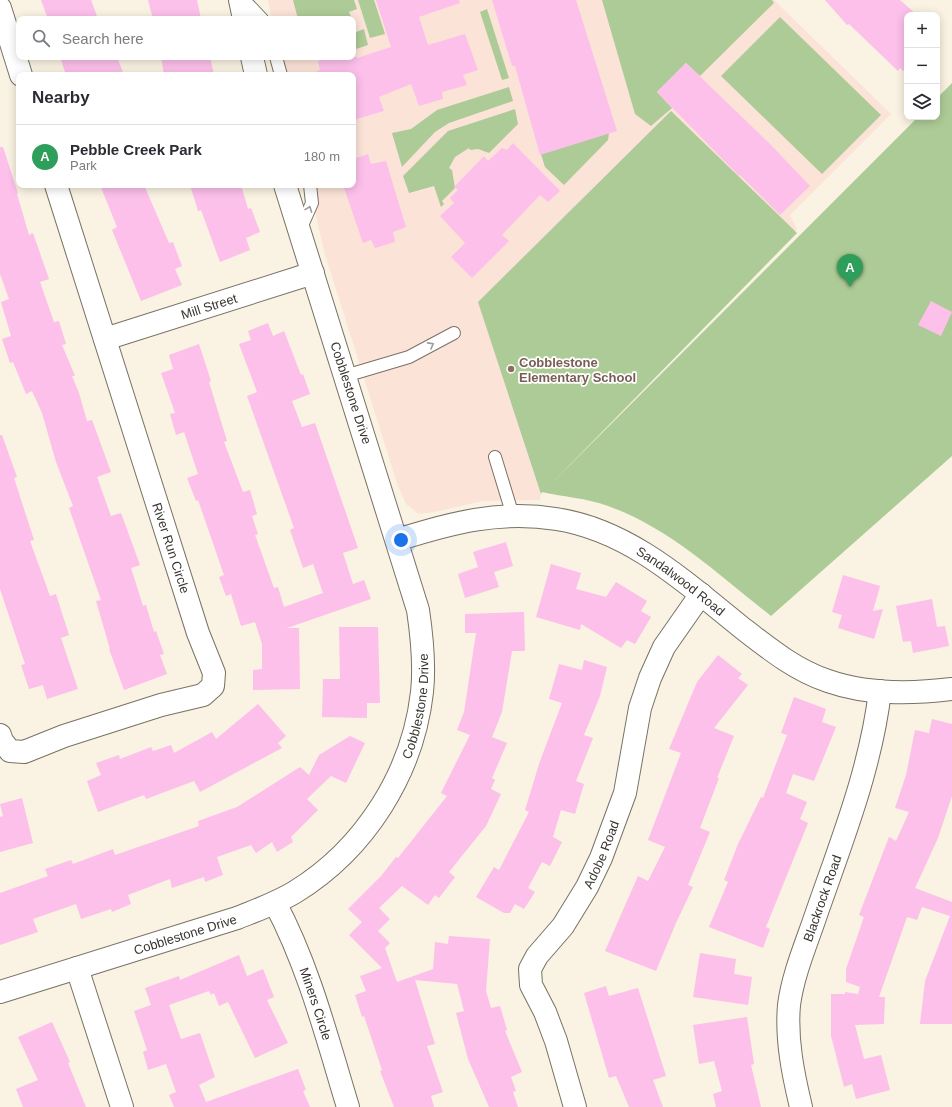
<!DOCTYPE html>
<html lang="en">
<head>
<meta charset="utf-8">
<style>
	body { margin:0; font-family:Helvetica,sans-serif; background:#f7f7f7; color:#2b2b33 }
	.controls { position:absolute; right:12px; top:12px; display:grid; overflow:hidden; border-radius:8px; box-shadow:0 2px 10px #0003 }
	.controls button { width:36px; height:36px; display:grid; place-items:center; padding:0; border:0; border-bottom:1px solid #e1e1e2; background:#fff; color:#2b2b33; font:20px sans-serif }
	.you { position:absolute; left:401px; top:540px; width:14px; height:14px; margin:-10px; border:3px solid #fff; border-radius:50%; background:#1a73e8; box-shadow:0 0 0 6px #1a73e833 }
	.badge { display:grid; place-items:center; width:26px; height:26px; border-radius:50%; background:#795f31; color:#fff; font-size:13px; font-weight:700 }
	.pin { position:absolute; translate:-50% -33px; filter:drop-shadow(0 1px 2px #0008) }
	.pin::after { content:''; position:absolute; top:21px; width:14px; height:12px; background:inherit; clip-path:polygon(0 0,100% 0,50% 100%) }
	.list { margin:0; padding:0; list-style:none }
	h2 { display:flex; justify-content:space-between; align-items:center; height:52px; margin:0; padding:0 16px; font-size:17px }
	h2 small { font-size:13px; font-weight:400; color:#7c7c81 }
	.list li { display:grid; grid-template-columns:26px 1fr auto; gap:12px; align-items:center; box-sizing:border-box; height:64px; padding:0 16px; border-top:1px solid #e1e1e2 }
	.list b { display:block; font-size:15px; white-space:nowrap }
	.list p { margin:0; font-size:13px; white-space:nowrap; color:#7c7c81 }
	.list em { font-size:13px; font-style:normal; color:#7c7c81 }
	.icon { flex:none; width:22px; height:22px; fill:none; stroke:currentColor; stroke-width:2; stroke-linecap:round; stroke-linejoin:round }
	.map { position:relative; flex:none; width:952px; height:1107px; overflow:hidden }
	.search { position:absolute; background:#fff; box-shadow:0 2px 10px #0003; left:16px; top:16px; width:340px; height:44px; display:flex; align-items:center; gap:10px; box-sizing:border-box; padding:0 14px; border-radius:8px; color:#7c7c81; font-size:15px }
	.panel { position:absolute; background:#fff; box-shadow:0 2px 10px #0003; left:16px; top:72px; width:340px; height:116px; border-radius:8px }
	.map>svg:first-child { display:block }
	.education { fill:#fbe3d8 }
	.green { fill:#adcb96 }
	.building { fill:#fcc0eb }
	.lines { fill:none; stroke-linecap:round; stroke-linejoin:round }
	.service-casing { stroke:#787264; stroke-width:14 }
	.minor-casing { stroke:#787264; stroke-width:24 }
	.tertiary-casing { stroke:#787264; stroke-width:24 }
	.service { stroke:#fff; stroke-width:12 }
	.minor { stroke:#fff; stroke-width:22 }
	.tertiary { stroke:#fff; stroke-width:22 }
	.oneway { stroke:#9c9a97 }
	.education-dot { fill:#8d6e63; stroke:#fff; stroke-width:1.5 }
	.labels { text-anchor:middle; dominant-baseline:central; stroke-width:3.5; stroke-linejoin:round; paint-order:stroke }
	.street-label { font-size:13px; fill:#38352f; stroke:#fff }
	.education-label { font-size:13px; font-weight:bold; fill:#785e54; stroke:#fff; text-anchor:start }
</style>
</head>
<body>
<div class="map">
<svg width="952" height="1107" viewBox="0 0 952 1107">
	<rect width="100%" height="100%" fill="#faf2e2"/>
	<!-- education -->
	<path class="education" d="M268,0H774L891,114L790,215L797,229L541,494L540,500L483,501L434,512L419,514L406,504L398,486L324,251L309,185H353V75H285L281,57H353V19H272Z"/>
	<!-- green -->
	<g class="green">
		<path d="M293,0H354L357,9L349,12L352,19H298Z"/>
		<path d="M358,0H374L385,34L370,38Z"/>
		<path d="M602,0H772L774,3L700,76L686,63L657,92L672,108L651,126L635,114Z"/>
		<path d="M487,9L509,78L502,80L480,12Z"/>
		<path d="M780,17L881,115L822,174L721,76Z"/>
		<path d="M353,23L356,32L364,29L368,45L353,50Z"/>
		<path d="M952,83V456L771,616C720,576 670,528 608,506C586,498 564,497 542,492L541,494L478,302L671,111L797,233L551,484L918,117H937V98Z"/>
		<path d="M509,87L513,101L449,123L435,132L402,167L392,133L411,129L437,110Z"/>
		<path d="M515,109L518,124L489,153L478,149L470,150L469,148L455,157L449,168L452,170L455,188L442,201L444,204L441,207L434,186L409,193L403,176L448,131Z"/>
		<path d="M609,133L608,140L564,185L545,167L541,154Z"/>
	</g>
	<!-- building -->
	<g class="building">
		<path d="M41,0H91L98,19H48Z"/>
		<path d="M148,0H197L201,19H153Z"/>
		<path d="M376,0H459L460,3L419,17L428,45L465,34L478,70L463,75L467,85L442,92L443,99L419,106L411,84L379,97L384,111L353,120V75H316V72L320,70L318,61L331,57H357V58L391,47Z"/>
		<path d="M492,0H576L617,131L540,155L515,66H512Z"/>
		<path d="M825,0H900L917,15H907V74L900,68L898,71L849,24L847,25Z"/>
		<path d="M60,57H117L124,75H66Z"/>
		<path d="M161,57H210L214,75H164Z"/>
		<path d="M686,63L771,145L810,186L780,215L740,175L739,176L657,92Z"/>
		<path d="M513,143L560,191L548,202L540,195L502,235L509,241L472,278L451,257L465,243L440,216L454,203L450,198L458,190L454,187L484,156L488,161L502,148L507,150Z"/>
		<path d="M0,147H3L18,193L17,194L29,235L33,233L49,279L40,282L54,322L59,321L66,344L62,345L75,376H72L79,393L87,421L92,420L111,472L97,477L111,516L121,513L140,565L131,568L143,606L146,605L154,632L156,631L164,654L160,655L167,674L124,690L109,649H110L96,601L101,600L69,508L73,506L56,462L42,413L32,391L26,394L13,362L10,363L2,339L11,336L1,302L9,299L0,274Z"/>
		<path d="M368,154L371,164L386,161L406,227L393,232L395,242L375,248L371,240L363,243L343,185H353V159Z"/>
		<path d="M100,185H144L169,243L173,242L182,266L175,269L182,285L141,301L112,230L117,227Z"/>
		<path d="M190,185H241L248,209L251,208L260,232L246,238L250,250L220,262L201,210L198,211Z"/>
		<path d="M931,301L952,312L941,336L918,325Z"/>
		<path d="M268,323L273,336L284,331L301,375L303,374L310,394L292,401L302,427L315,423L358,548L343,553L353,584L364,580L371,599L287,628H299L300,689L253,690V670L262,669V644L255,622L241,626L231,594L226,596L219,577L224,575L198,500L196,501L187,478L198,474L184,432L176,435L170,414L175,413L161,373L173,369L169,355L199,344L211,381L209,382L227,441L224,442L243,492L250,490L257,514L252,516L258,534L255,535L274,588L278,587L284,607L323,593L313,564L303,568L290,530L294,528L247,396L257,392L239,344L251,340L248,331Z"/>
		<path d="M0,435H2L17,477L14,478L34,540L30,541L50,596L56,594L69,635L61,638L78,689L47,699L43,685L29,689L21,665L25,664L0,589Z"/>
		<path d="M506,542L513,566L494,572L499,587L465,598L458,574L478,567L473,552Z"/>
		<path d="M551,564L581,573L576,589L606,597L616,582L647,601L641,611L651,617L635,644L627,640L621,648L581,624L580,630L536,617Z"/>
		<path d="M843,575L880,586L873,611L883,609L874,639L838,628L842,615L832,612Z"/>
		<path d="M932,599L937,627L945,626L949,646L913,653L911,641L903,642L896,606Z"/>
		<path d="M524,612L525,651H512L502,712L492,737L507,743L492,778L495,780L491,789L501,794L486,826L449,872L455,877L439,898L435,895L428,905L402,886L379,908L390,919L378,931L390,943L385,948L397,982L433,969L435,942L448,944L449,936L490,939L486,991L491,1008L500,1006L507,1030L505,1031L522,1072L511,1077L516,1091L513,1092L518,1107H489L468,1059L456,1013L464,1011L457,984L415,980L435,1044L427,1046L443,1092L431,1096L434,1107H394L380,1071L382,1070L364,1016L362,1017L355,995L366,991L360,976L382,968L349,935L362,922L348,909L381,876L396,857L398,858L447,796L441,793L470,735L457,730L464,712L476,633H465V614Z"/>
		<path d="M339,627H378L380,703H367V718L322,717L323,679H340Z"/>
		<path d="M718,655L742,674L738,678L748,685L714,728L734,736L717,778H719L700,828L710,832L688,885L693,887L676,923L656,971L605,951L638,876L648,881L665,847L648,840L681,753L669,749L697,682Z"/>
		<path d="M584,660L607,667L600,696L584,735L593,738L576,781L584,784L575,814L561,810L553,837L562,842L550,866L542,862L528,888L535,892L524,909L515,904L510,913H504L476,897L494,867L499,870L529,812L525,810L540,761L562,703L549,699L559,664L582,670Z"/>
		<path d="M794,697L826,709L822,722L836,727L814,781L793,774L786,793L807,802L800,819L808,823L766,927L770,929L763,948L709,927L728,882L724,880L738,844L761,797L763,798L787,735L781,733Z"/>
		<path d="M258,704L286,736L278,743L282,748L200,792L194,781L146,799L144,795L98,812L87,781L101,775L96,763L119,755L120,759L151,747L153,751L171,745L174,753L212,732L216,739Z"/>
		<path d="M932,719L952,724V796L938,838L915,888L952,902V1024H920L925,981L950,916L922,907L917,920L907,917L879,997H885L884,1024L855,1025L864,1059L881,1055L890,1090L856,1099L852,1084L844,1087L831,1036V994H845V992L858,994L860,987L846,982V969L864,917L859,915L889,837L896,841L909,812L895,808L906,775L915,730L929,733Z"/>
		<path d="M350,736L365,743L346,783L331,776L307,799L318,810L291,837L293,842L277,852L272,842L256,853L251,845L217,857L223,875L205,882L204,877L172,888L170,879L128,895L131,904L112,912L111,909L81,919L76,904L33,919L38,932L0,945V893L48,876L45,869L71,860L73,864L113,849L115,855L199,826L198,821L237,807L300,767L309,775L319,755Z"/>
		<path d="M22,798L33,843L0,852V817L3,816L0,804Z"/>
		<path d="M700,953L736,959L734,974L752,977L748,1005L693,997Z"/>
		<path d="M239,955L247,976L263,969L274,997L267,1000L288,1043L255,1058L228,1002L219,1006L214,993L211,995L209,991L169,1005L181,1039L200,1033L215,1077L199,1085L206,1102L298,1069L306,1090L303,1091L310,1107H174L169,1095L176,1092L166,1064L148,1070L143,1052L147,1050L134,1011L151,1005L145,988L179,976L180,980Z"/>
		<path d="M606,986L609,996L638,988L666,1076L653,1080L663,1107H629L616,1076L609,1078L584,993Z"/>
		<path d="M747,1017L754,1064L751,1065L761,1107H716L713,1094L722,1091L714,1061L699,1064L693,1025Z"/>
		<path d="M52,1022L70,1062L68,1063L86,1107H23L16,1089L38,1080L18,1037Z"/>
	</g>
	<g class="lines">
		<!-- service casing -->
		<g class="service-casing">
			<g id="service">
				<path d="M244,0L262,19"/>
				<path d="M276,57L281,75"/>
				<path d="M300,230L312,203L310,185"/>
				<path d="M345,376L409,357L454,333"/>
				<path d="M495,457L513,516"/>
			</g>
		</g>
		<!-- minor casing -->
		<g class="minor-casing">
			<g id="minor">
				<path d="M0,8L21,75"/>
				<path id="s1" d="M105,339L313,273"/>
				<path id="s2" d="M397,540C451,523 499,510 556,519C629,530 685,582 741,627C768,648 795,670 828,681C868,695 911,694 952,689"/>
				<path d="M0,735L2,741L10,751L24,752L64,736L161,705L203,695L213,686L214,673L198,633L56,185"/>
				<path id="s3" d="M275,903C309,967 327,1038 348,1107"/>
				<path d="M77,968L122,1107"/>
				<path id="s4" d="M575,1107L556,1041L545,1012L531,985L530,969L537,956L563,926L587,887L601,858L625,793L640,708L650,678L664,647L701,594"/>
				<path id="s5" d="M801,1107C793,1074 786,1039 789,1005C793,974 807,942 817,912C842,840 871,768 880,691"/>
			</g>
		</g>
		<!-- tertiary casing -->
		<g class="tertiary-casing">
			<g id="tertiary">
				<path d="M240,0L244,19"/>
				<path d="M252,57L256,75"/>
				<path id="s6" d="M0,992L237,918C257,910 277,903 295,892C365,849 413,773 422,692C425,665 422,637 418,610L285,185"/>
			</g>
		</g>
		<!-- service -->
		<use href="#service" class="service"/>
		<!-- minor -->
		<use href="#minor" class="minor"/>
		<!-- tertiary -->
		<use href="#tertiary" class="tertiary"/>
	</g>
	<!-- one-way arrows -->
	<defs><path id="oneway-chevron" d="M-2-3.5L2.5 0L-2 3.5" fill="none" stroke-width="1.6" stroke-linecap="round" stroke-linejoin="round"/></defs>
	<g class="oneway">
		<use href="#oneway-chevron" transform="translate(309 209) rotate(-69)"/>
		<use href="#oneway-chevron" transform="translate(431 345) rotate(-29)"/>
	</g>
	<!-- markers -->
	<circle class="education-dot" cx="511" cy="369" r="4"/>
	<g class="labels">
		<!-- street labels -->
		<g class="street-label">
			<text stroke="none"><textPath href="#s1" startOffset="109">Mill Street</textPath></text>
			<text transform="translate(351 393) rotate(72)">Cobblestone Drive</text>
			<text transform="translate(171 548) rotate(72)">River Run Circle</text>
			<text stroke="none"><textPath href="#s2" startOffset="303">Sandalwood Road</textPath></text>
			<text stroke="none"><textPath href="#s6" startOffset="542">Cobblestone Drive</textPath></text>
			<text stroke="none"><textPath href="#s4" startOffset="282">Adobe Road</textPath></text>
			<text stroke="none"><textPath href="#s5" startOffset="215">Blackrock Road</textPath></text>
			<text stroke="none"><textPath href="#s6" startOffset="194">Cobblestone Drive</textPath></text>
			<text stroke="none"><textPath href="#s3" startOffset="109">Miners Circle</textPath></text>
		</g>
		<!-- education labels -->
		<g class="education-label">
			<text x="519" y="362">Cobblestone<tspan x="519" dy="15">Elementary School</tspan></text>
		</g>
	</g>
</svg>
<div class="controls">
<button>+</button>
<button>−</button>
<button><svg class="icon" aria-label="layers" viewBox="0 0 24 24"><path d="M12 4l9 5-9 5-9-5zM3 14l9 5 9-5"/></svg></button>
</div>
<div class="you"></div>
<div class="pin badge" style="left:850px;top:287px;background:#2e9e5b">A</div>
<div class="search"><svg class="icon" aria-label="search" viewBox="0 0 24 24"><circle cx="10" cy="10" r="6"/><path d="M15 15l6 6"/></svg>Search here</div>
<section class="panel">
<h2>Nearby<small></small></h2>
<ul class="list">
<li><span class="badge" style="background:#2e9e5b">A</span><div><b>Pebble Creek Park</b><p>Park</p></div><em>180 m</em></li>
</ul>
</section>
</div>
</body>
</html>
